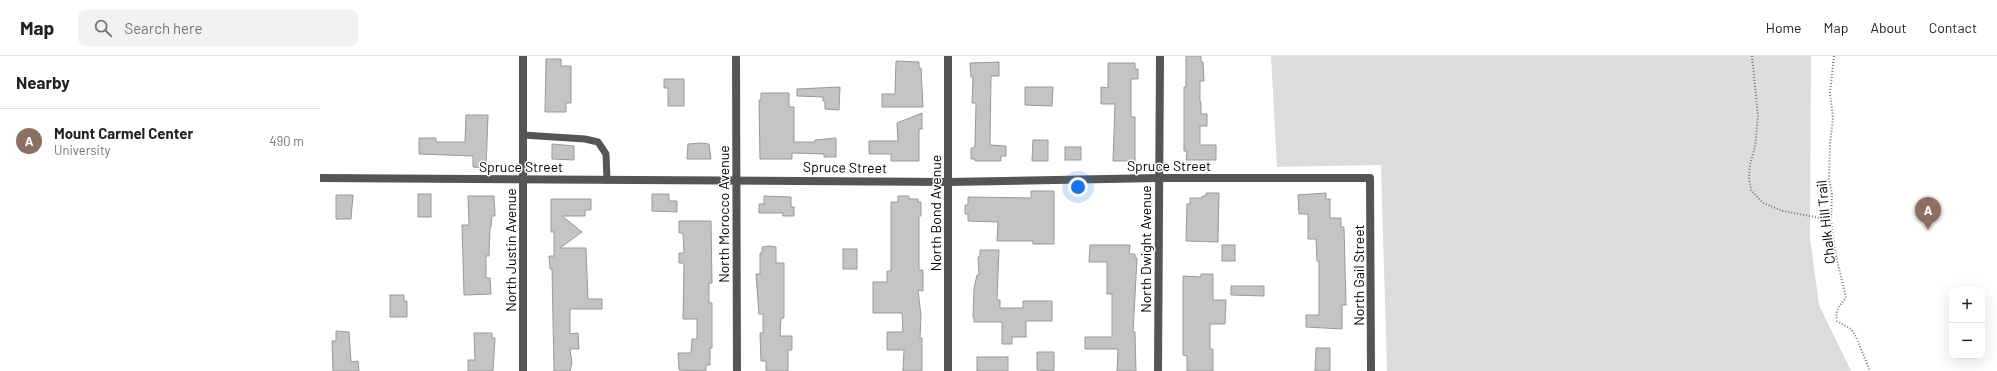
<!DOCTYPE html>
<html lang="en">
<head>
<meta charset="utf-8">
<style>
	body { margin:0; font-family:Barlow,sans-serif; background:#f2f2f2; color:#202124 }
	.controls { position:absolute; right:12px; bottom:12px; display:grid; overflow:hidden; border-radius:8px; box-shadow:0 4px 16px #0002 }
	.controls button { width:36px; height:36px; display:grid; place-items:center; padding:0; border:0; border-bottom:1px solid #e0e0e0; background:#fff; color:#202124; font:20px sans-serif }
	.you { position:absolute; left:758px; top:131px; width:14px; height:14px; margin:-10px; border:3px solid #fff; border-radius:50%; background:#1a73e8; box-shadow:0 0 0 6px #1a73e833 }
	.badge { display:grid; place-items:center; width:26px; height:26px; border-radius:50%; background:#db2777; color:#fff; font-size:13px; font-weight:700 }
	.pin { position:absolute; translate:-50% -33px; filter:drop-shadow(0 1px 2px #0008) }
	.pin::after { content:''; position:absolute; top:21px; width:14px; height:12px; background:inherit; clip-path:polygon(0 0,100% 0,50% 100%) }
	.list { margin:0; padding:0; list-style:none }
	h2 { display:flex; justify-content:space-between; align-items:center; height:52px; margin:0; padding:0 16px; font-size:17px }
	h2 small { font-size:13px; font-weight:400; color:#757577 }
	.list li { display:grid; grid-template-columns:26px 1fr auto; gap:12px; align-items:center; box-sizing:border-box; height:64px; padding:0 16px; border-top:1px solid #e0e0e0 }
	.list b { display:block; font-size:15px; white-space:nowrap }
	.list p { margin:0; font-size:13px; white-space:nowrap; color:#757577 }
	.list em { font-size:13px; font-style:normal; color:#757577 }
	.icon { flex:none; width:22px; height:22px; fill:none; stroke:currentColor; stroke-width:2; stroke-linecap:round; stroke-linejoin:round }
	.map { position:relative; flex:none; width:1677px; height:315px; overflow:hidden }
	header { display:flex; align-items:center; gap:24px; box-sizing:border-box; height:56px; padding:0 20px; background:#fff; border-bottom:1px solid #e0e0e0 }
	header strong { font-size:19px }
	nav { display:flex; gap:22px; margin-inline-start:auto; font-size:14px }
	.search { width:280px; height:36px; background:#f2f2f2; display:flex; align-items:center; gap:10px; box-sizing:border-box; padding:0 14px; border-radius:8px; color:#757577; font-size:15px }
	main { display:flex }
	aside { flex:1; background:#fff }
	.map>svg:first-child { display:block }
	.green { fill:#dcdcdc }
	.building { fill:#c4c4c4; stroke:#999 }
	.lines { fill:none; stroke-linecap:round; stroke-linejoin:round }
	.path { stroke:#777; stroke-width:2; stroke-dasharray:1 2; stroke-linecap:butt }
	.service { stroke:#555; stroke-width:7 }
	.minor { stroke:#555; stroke-width:8 }
	.labels { text-anchor:middle; dominant-baseline:central; stroke-width:3; stroke-linejoin:round; paint-order:stroke }
	.street-label { font-size:14px; fill:#000; stroke:#fff }
</style>
</head>
<body>
<header>
<strong>Map</strong>
<div class="search"><svg class="icon" aria-label="search" viewBox="0 0 24 24"><circle cx="10" cy="10" r="6"/><path d="M15 15l6 6"/></svg>Search here</div>
<nav><a>Home</a><a>Map</a><a>About</a><a>Contact</a></nav>
</header>
<main>
<aside>
<h2>Nearby<small></small></h2>
<ul class="list">
<li><span class="badge" style="background:#8d6e63">A</span><div><b>Mount Carmel Center</b><p>University</p></div><em>490 m</em></li>
</ul>
</aside>
<div class="map">
<svg width="1677" height="315" viewBox="0 0 1677 315">
	<rect width="100%" height="100%" fill="#fff"/>
	<!-- green -->
	<path class="green" d="M951,0H1491L1490,182L1499,249L1531,315H1067L1061,109L957,111Z"/>
	<!-- building -->
	<g class="building">
		<path d="M866,0H881V6H883L884,25H880V46H881V58H887V70H880V89H896V104H866L867,95H864V31H866Z"/>
		<path d="M226,3H241V10H251V47H246V56H225Z"/>
		<path d="M576,5L599,6V12H601L603,51H562V38H575Z"/>
		<path d="M679,6V20H671L670,89L686,90V100H681V105H655V103H651V92H654L655,89L656,47H652L653,21H651L650,7Z"/>
		<path d="M788,7H815V13H818V23H811V61H815V105H793L795,48H781V31L788,32Z"/>
		<path d="M344,23H364V50H348V32H344Z"/>
		<path d="M520,31L519,54L505,53V45H503V41L477,40V33Z"/>
		<path d="M705,31H733L732,50L705,49Z"/>
		<path d="M441,37H469V51H474V86H495V84L516,82V101H504V98L472,97V103H440L439,44H441Z"/>
		<path d="M602,57V73H599V105H571V98H549V85H578L577,67Z"/>
		<path d="M146,59H168L166,112L153,111V100L99,98V82H116V86H145Z"/>
		<path d="M713,84H728V105H712Z"/>
		<path d="M381,87L389,88L391,103H367L368,88Z"/>
		<path d="M232,88L254,90V104L232,103Z"/>
		<rect x="745" y="91" width="16" height="13"/>
		<path d="M711,135H734V188H713V185H677L678,166L648,165V158H645V149H648V141L711,142Z"/>
		<path d="M886,137H899L898,186L866,185L867,148H870V142H882V140H886Z"/>
		<path d="M1006,137V143H1010V162H1021V171H1024L1026,249H1022V273L986,271V259H999V205H997L996,183H988V158H979L978,139Z"/>
		<rect x="98" y="138" width="13" height="23"/>
		<path d="M332,138H349V145H357V156L332,155Z"/>
		<path d="M16,139H33L31,163H16Z"/>
		<path d="M148,140H174L175,160H172L171,171H170L169,200H166V222H170L171,238L144,239L142,169H149Z"/>
		<path d="M444,140L471,141V151H474V160H463V157H439V148H444Z"/>
		<path d="M578,140H589V143H598V146H601V160H599V214H603V235L598,234L601,260L600,282H602V315H583L584,294H567V276H583L582,257H553V226H567V215H571V146H578Z"/>
		<path d="M231,143H271V154H265V160H242L262,176L240,192H266L268,243H282V253H250V278L258,277L259,293H250L252,307L250,315H234L232,213H230L229,200H234V176H231Z"/>
		<path d="M359,165H391L392,227H389V247H392V292H390V309H386V315L359,314L358,297H371L372,283H377V263H363L364,210L363,207H359V197H364L363,177H359Z"/>
		<path d="M770,189H810L809,198H815V202H817L813,276H815L816,315H797L798,293H765V281H792V238H787V206H769Z"/>
		<rect x="902" y="189" width="13" height="16"/>
		<path d="M449,190L456,191V207H464V262H461L460,280H472V294H468V315H446V305H441L440,277H443V258H439L436,218H440V197H442V191Z"/>
		<rect x="523" y="193" width="14" height="20"/>
		<path d="M660,194H679L677,244H680V252H703V245H732V265H706V281H692V288H682V266H654V261H653L654,232L657,219H659L658,201H660Z"/>
		<path d="M881,218H893V244H906L905,268H890V293H893V315H867V300L863,299V220L881,221Z"/>
		<path d="M911,230H944V240L911,239Z"/>
		<path d="M70,239H84V245H87V261H70Z"/>
		<path d="M16,275L29,276L31,306L38,305L39,315H13L12,285H16Z"/>
		<path d="M154,277H172V282H175L173,315H148V304H155Z"/>
		<path d="M996,292H1010V315H995Z"/>
		<path d="M717,296H734V315L717,314Z"/>
		<rect x="657" y="301" width="31" height="14"/>
	</g>
	<g class="lines">
		<!-- path -->
		<g class="path">
			<path d="M1432,0L1438,60L1435,91L1430,108L1429,122L1431,134L1443,147L1463,155L1511,164"/>
			<path d="M1514,0L1510,37L1513,62L1510,87L1509,123L1512,138L1511,164L1515,195L1526,242C1519,250 1515,254 1517,265L1531,273L1536,281L1550,315"/>
		</g>
		<!-- service -->
		<path class="service" d="M203,79L265,83L278,86L286,98L287,124"/>
		<!-- minor -->
		<g class="minor">
			<path d="M203,0V315"/>
			<path d="M416,0L417,315"/>
			<path d="M0,122L628,126L838,122H1050L1051,315"/>
			<path d="M628,315V0"/>
			<path d="M838,315L840,0"/>
		</g>
	</g>
	<g class="labels">
		<!-- street labels -->
		<g class="street-label">
			<text x="849" y="109">Spruce Street</text>
			<text x="201" y="110">Spruce Street</text>
			<text transform="translate(525 111) rotate(1)">Spruce Street</text>
			<text transform="translate(615 157) rotate(-90)">North Bond Avenue</text>
			<text transform="translate(403 158) rotate(-90)">North Morocco Avenue</text>
			<text transform="translate(1505 166) rotate(-96)">Chalk Hill Trail</text>
			<text transform="translate(825 193) rotate(-90)">North Dwight Avenue</text>
			<text transform="translate(190 194) rotate(-90)">North Justin Avenue</text>
			<text transform="translate(1038 219) rotate(-90)">North Gail Street</text>
		</g>
	</g>
</svg>
<div class="controls">
<button>+</button>
<button>−</button>
</div>
<div class="you"></div>
<div class="pin badge" style="left:1608px;top:174px;background:#8d6e63">A</div>
</div>
</main>
</body>
</html>
